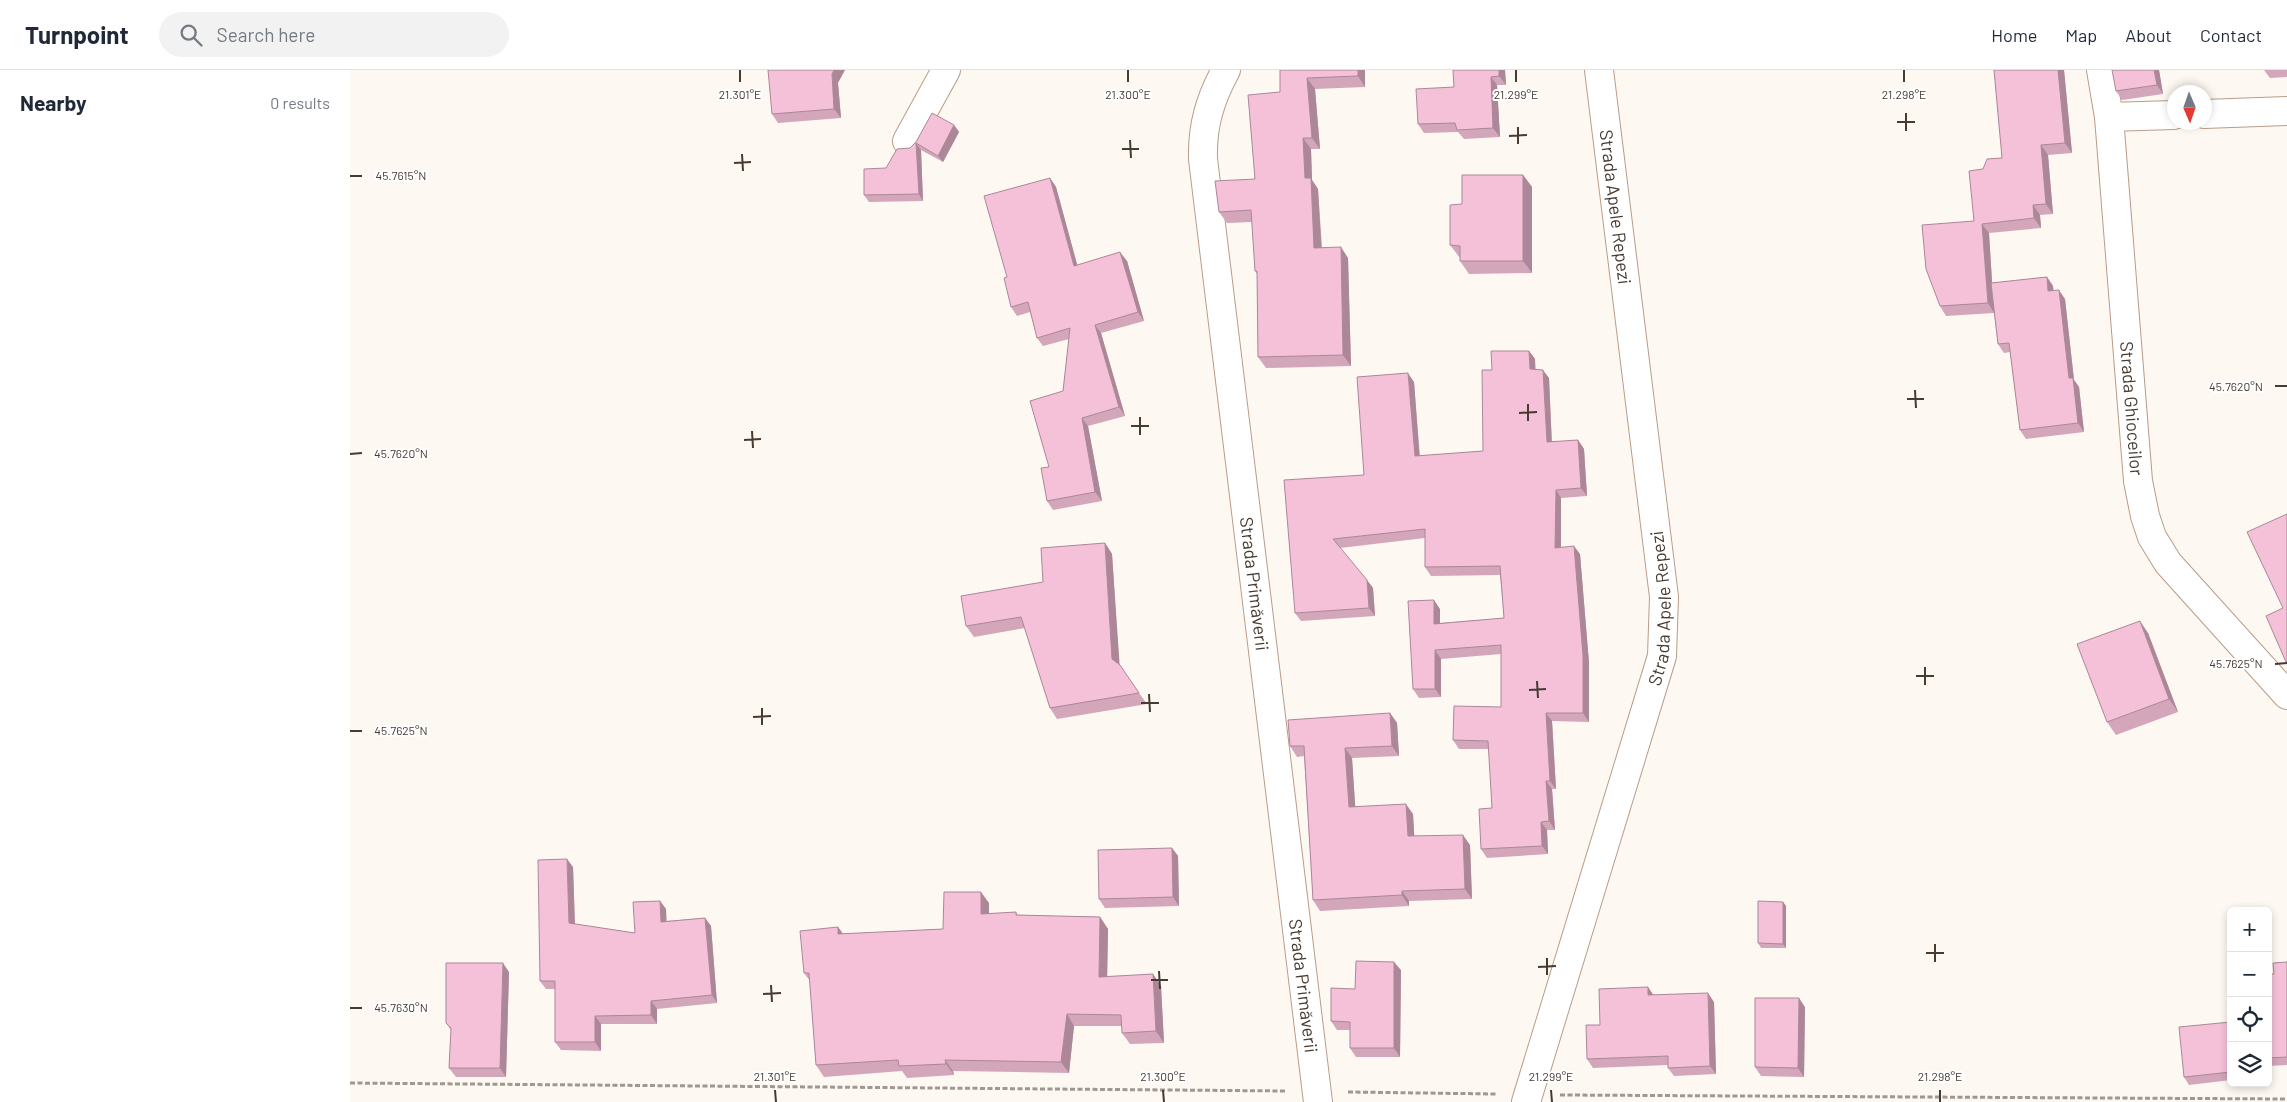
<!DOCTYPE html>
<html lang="en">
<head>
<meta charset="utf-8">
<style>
	body { margin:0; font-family:Barlow,sans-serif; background:#f2f2f3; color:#1f2937 }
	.controls { position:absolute; right:15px; bottom:15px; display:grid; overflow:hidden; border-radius:8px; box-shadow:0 2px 8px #0003 }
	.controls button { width:45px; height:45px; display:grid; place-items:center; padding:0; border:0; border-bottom:1px solid #e0e1e3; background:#fff; color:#1f2937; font:25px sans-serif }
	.compass { position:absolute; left:1817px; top:15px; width:45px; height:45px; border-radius:50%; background:#fff; box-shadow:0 2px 8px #0003; rotate:178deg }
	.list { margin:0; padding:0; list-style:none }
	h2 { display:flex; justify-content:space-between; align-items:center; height:65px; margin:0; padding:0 20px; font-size:21px }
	h2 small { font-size:16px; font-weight:400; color:#747a83 }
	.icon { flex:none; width:28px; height:28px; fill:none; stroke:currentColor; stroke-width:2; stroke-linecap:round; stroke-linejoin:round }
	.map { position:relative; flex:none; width:1937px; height:1032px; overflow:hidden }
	header { display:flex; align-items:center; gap:30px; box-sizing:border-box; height:70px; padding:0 25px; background:#fff; border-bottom:1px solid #e0e1e3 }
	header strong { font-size:24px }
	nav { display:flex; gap:28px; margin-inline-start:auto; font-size:18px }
	.search { width:350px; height:45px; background:#f2f2f3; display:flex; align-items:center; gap:12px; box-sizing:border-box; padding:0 18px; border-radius:28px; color:#747a83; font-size:19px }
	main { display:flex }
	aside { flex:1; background:#fff }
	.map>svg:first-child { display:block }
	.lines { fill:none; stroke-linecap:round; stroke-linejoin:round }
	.minor-casing { stroke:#b99c87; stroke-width:30 }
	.path { stroke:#a09790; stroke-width:3; stroke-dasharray:5 2.5; stroke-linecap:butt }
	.minor { stroke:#fff; stroke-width:28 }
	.wall { fill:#d3a6ba }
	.shaded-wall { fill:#ac8797 }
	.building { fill:#f5c1d8; stroke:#ac8797 }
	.ticks { fill:none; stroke:#463a31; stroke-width:2 }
	.labels { text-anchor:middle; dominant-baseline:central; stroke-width:4; stroke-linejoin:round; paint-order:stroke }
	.street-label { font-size:18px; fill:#463a31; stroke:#fff }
	.ticks-label { font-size:12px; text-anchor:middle; fill:#463a31; stroke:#fff; stroke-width:4; stroke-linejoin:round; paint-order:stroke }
</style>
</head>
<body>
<header>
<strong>Turnpoint</strong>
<div class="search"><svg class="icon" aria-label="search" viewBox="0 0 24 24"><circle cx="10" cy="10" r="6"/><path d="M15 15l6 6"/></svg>Search here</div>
<nav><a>Home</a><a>Map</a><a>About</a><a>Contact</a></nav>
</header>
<main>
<aside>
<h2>Nearby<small>0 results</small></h2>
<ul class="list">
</ul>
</aside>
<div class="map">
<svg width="1937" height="1032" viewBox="0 0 1937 1032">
	<rect width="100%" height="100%" fill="#fef8f3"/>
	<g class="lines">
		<!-- minor casing -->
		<g class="minor-casing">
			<g id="minor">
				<path id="s1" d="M876,0C860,29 852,56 853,89L968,1032"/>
				<path id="s2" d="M1751,0L1759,47L1788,411L1795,446L1802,467L1818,493L1937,625"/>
				<path d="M1854,44L1937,41"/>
				<path d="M1759,47L1824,45"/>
				<path d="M557,71L596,0"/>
				<path id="s3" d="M1176,1032L1312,586L1314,527L1249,0"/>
			</g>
		</g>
		<!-- path -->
		<g class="path">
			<path d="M0,1013L936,1021"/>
			<path d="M998,1022L1146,1024"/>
			<path d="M1210,1025L1937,1029"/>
		</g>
		<!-- minor -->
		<use href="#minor" class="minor"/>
	</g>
	<!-- wall -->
	<g class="wall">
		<path d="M930,0H1015V17L965,19L970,79H961L962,110L968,119L972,177L998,188L1001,296L916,298L908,287L907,204L905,201L902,152L877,153L869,142L905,109L930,22Z"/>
		<path d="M1155,0L1156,15H1147L1150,67L1114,69L1108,62L1074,63L1068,54L1104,17Z"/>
		<path d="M1644,0H1714L1722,83L1698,85L1703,144L1690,145L1691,158L1639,163L1642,213L1697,207L1703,216V221L1715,229L1724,310L1729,317L1734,362L1676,369L1670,360L1660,282L1654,283L1648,274L1644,243L1596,246L1590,236L1624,151L1633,99L1652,88Z"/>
		<path d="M1809,0L1813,24L1772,30L1766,21Z"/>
		<path d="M1914,0H1937V7L1920,8Z"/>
		<path d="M488,13L491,48L428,53L422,44Z"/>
		<path d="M604,55L609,62L593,92L571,80L573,131L519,132L514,125L566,72Z"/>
		<path d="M1173,105L1182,117V203L1119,204L1110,191V188L1100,175L1112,134Z"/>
		<path d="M700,108L706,117L727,195L777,191L794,251L751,263L775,346L738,356L752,431L703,440L697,431L699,397L713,321L719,269L693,276L687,268L680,242L667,246L661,237L657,207Z"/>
		<path d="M1179,281L1185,289V299L1199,308L1202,372L1228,370L1234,379L1237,426L1211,428V477L1230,484L1239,593V652L1202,651L1206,719H1202L1205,760H1197L1198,784L1137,788L1131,779L1142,738L1139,679H1109L1103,670L1151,637V584L1091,589V627L1069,628L1063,619L1090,539V553L1154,548L1150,505L1081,506L1075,497V468L990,478L1023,518L1025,546L951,551L945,543L1014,405L1064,312L1070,386L1133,381L1142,300Z"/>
		<path d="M755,473L762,484L769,595L797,634L707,649L700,638L675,558L624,567L616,556L693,512Z"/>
		<path d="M1798,563L1828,642L1766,665L1757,652Z"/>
		<path d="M1040,643L1047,653L1049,686L1002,688L1005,736L1063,744L1064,766L1120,775L1122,829L1059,831V836L970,841L963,830L954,686L947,687L940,676Z"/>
		<path d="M822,778L828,786L829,836L755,838L749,829Z"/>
		<path d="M223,797L225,854L285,863L310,831L316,839V851L355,848L361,856L367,933L307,939V954H251V981L211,980L205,972V919H196L190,911Z"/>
		<path d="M1433,832L1436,836V878H1411L1408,873Z"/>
		<path d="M639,833V844L666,842L668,845L750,847L758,859L757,907L803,904L811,916L814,973L780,974L772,963V956H724L719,1003L603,1001L604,1005L557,1008L552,1001L474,1007L466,995L460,911L454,903L488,857L493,864L593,859Z"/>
		<path d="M1937,892V995L1918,996V904H1924Z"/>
		<path d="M1051,900L1050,987H1006L1000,978V960H987L981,951L1005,919Z"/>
		<path d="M159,902L156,1007H106L99,998L101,960L96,953Z"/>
		<path d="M1298,917L1303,925L1364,932L1366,1004L1324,1006L1318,998V995L1243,998L1237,989L1250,955Z"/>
		<path d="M1455,937L1454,1007L1411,1006L1405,997Z"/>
		<path d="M1881,952V1010L1839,1015L1834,1007Z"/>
	</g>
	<!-- shaded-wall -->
	<g class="shaded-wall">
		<path d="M484,0H495L488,13L491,48L484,39L482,4Z"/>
		<path d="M1008,0H1015V17L1008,6Z"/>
		<path d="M1149,0H1155L1156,15L1149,6Z"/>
		<path d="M1708,0H1714L1722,83L1715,73Z"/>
		<path d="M1804,0H1809L1813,24L1807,15Z"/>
		<path d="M1141,7L1147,15L1150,67L1143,58Z"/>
		<path d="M957,8L965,19L970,79L962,68Z"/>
		<path d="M604,55L609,62L593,92L588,86Z"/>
		<path d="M953,68L961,79L962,110L968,119L972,188L964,178L955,108Z"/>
		<path d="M566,73L571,80L573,131L569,124Z"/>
		<path d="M1691,75L1698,85L1703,144L1696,134Z"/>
		<path d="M1173,105L1182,117V203L1173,191Z"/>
		<path d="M700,108L706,117L730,205L724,196Z"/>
		<path d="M1683,135L1690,145L1691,158L1684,148Z"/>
		<path d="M1632,154L1639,163L1644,243L1638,233Z"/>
		<path d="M991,177L998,188L1001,296L993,285Z"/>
		<path d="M770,182L777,191L794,251L788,242Z"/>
		<path d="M1697,207L1703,216L1705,230L1698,221Z"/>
		<path d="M1709,220L1715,229L1724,310L1729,317L1734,362L1728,353L1719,308Z"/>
		<path d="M745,255L751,263L775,346L769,337Z"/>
		<path d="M1179,281L1185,289L1186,308L1180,299Z"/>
		<path d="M1193,300L1199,308L1202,381L1197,372Z"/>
		<path d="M1058,303L1064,312L1070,394L1065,386Z"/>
		<path d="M732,348L738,356L752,431L745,422Z"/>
		<path d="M1228,370L1234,379L1237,426L1231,418Z"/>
		<path d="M1206,420L1211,428V486L1205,478Z"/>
		<path d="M755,473L762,484L770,600L762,589Z"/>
		<path d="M1224,476L1230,484L1239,593V652L1233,643Z"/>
		<path d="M1017,510L1023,518L1025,546L1019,538Z"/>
		<path d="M1084,530L1090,539V562L1084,554Z"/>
		<path d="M1790,551L1798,563L1828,642L1819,629Z"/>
		<path d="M1085,580L1091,589V627L1085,619Z"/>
		<path d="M1040,643L1047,653L1049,686L1042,676Z"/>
		<path d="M1196,643L1202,651L1206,719L1200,711Z"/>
		<path d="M995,678L1002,688L1006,747L999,737Z"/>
		<path d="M1196,711L1202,719L1205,760L1199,751Z"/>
		<path d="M1056,734L1063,744L1065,777L1058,766Z"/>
		<path d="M1191,752L1197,760L1198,784L1192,776Z"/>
		<path d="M1113,765L1120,775L1122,829L1115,819Z"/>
		<path d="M822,778L828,786L829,836L823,827Z"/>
		<path d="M217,789L223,797L225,861L219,853Z"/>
		<path d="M1052,821L1059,831V836L1052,825Z"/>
		<path d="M631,822L639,833V856L631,844Z"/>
		<path d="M310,831L316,839L317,860L311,852Z"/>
		<path d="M1433,832L1436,836V878L1433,874Z"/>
		<path d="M750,847L758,859L757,918L749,907Z"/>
		<path d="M355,848L361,856L367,933L362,925Z"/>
		<path d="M488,857L496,868L488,864Z"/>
		<path d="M1044,892L1051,900L1050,987L1044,978Z"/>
		<path d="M153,893L159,902L156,1007L150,998Z"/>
		<path d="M803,904L811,916L814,973L806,961Z"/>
		<path d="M1298,917L1304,926L1298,925Z"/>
		<path d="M1358,923L1364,932L1366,1004L1360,996Z"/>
		<path d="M1449,928L1455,937L1454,1007L1448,998Z"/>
		<path d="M301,931L307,939V954L301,945Z"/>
		<path d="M717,944L724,956L719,1003L711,992Z"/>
		<path d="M245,946L251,954V981L245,972Z"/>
		<path d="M595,990L603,1001L604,1005L596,994Z"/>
	</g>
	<!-- building -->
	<g class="building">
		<path d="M418,0H484L482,4L484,39L422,44Z"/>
		<path d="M930,0H1008V6L957,8L962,68H953L955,108H961L964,178L991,177L993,285L908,287L907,201H905L901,140L869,142L865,111L905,109L898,25L930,22Z"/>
		<path d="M1103,0H1149V6L1141,7L1143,58L1107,60L1105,53L1068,54L1066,19L1104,17Z"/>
		<path d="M1644,0H1708L1715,73L1691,75L1696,134L1683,135L1684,148L1632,154L1638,233L1590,236L1576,199L1572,155L1624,151L1619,101L1633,99L1637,89L1652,88Z"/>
		<path d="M1762,0H1804L1807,15L1766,21Z"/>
		<path d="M582,43L604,55L588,86L566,73L569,124L514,125V99L536,98L547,79L560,78L566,72Z"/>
		<path d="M1112,105H1173V191H1110V176L1100,175V135L1112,134Z"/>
		<path d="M700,108L724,196L770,182L788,242L745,255L769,337L732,348L745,422L697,431L691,398L699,397L680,331L713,321L720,258L687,268L678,232L661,237L654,208L657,207L634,126Z"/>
		<path d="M1697,207L1698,221L1709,220L1719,308H1723L1728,353L1670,360L1659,273L1648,274L1641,213Z"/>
		<path d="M1141,281H1179L1180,299L1193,300L1197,372L1228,370L1231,418L1206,420L1205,478L1224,476L1233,585V643H1196L1200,711H1196L1199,751L1191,752L1192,776L1131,779L1129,739L1142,738L1138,671L1103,670L1104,636L1151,637V575L1085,580V619H1063L1058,531L1084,530V554L1154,548L1150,496L1075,497V459L983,469L1017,510L1019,538L945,543L934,410L1014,405L1007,307L1058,303L1065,386L1133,381L1132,300H1142Z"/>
		<path d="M1937,444V592H1936L1916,546L1933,538L1897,462Z"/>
		<path d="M755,473L762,589L770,595L789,623L700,638L671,547L616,556L611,526L693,512L691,478Z"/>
		<path d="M1790,551L1819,629L1757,652L1727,574Z"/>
		<path d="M1040,643L1042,676L995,678L999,737L1056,734L1058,766L1113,765L1115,819L1052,821V825L963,830L954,676H940L938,650Z"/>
		<path d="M822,778L823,827L749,829L748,780Z"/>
		<path d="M217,789L219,853L285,863L283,832L310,831L311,852L355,848L362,925L301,931V945L245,946V972H205V911H190L188,790Z"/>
		<path d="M594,822H631V844L666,842V845L750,847L749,907L803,904L806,961L772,963L771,945L717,944L711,992L595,990L596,994L549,996L548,990L466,995L459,903H454L450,861L488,857V864L593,859Z"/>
		<path d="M1408,831L1433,832V874L1408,873Z"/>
		<path d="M1006,891L1044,892V978H1000V952L981,951V918L1005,919Z"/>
		<path d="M1937,892V987L1918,988V904H1924L1923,893Z"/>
		<path d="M96,893H153L150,998H99L101,958L96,953Z"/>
		<path d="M1298,917V925L1358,923L1360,996L1318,998V986L1237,989L1236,955H1250L1249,919Z"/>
		<path d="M1405,928H1449L1448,998L1405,997Z"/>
		<path d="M1881,952V1002L1834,1007L1829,957Z"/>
	</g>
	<!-- ticks -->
	<path class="ticks" d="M390,0V12M778,0V12M1166,0V12M1554,0V12M1556,43V61M1547,52H1565M1168,57V74M1159,66L1177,65M780,70L781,88M772,79H789M392,84L393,101M384,93L401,92M0,106H12M1925,316H1937M1565,320L1566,338M1557,329H1574M1178,334V351M1169,343L1187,342M790,347V365M781,356H799M402,361L403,378M394,370L411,369M0,384L12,383M1925,594L1937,593M1575,597V615M1566,606H1584M1187,611L1188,628M1179,620L1196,619M799,624L800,642M791,633H809M412,638V655M403,647L421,646M0,661H12M1585,874V892M1576,883H1594M1197,888V905M1188,897L1206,896M809,901L810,919M801,910H818M421,915L422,932M413,924L431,923M0,938H12M425,1020L426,1032M813,1020L814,1032M1201,1020L1202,1032M1590,1020V1032"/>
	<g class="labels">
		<!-- street labels -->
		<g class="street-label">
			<text transform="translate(1266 137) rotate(83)">Strada Apele Repezi</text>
			<text stroke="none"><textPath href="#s2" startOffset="340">Strada Ghioceilor</textPath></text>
			<text stroke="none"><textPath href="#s1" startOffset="521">Strada Primăverii</textPath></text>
			<text stroke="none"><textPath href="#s3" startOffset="514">Strada Apele Repezi</textPath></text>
			<text stroke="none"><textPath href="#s1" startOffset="926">Strada Primăverii</textPath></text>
		</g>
	</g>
	<g class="ticks-label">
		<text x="390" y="29">21.301°E</text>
		<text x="778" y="29">21.300°E</text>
		<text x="1166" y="29">21.299°E</text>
		<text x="1554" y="29">21.298°E</text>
		<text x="51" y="110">45.7615°N</text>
		<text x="1886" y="321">45.7620°N</text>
		<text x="51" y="388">45.7620°N</text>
		<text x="1886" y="598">45.7625°N</text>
		<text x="51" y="665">45.7625°N</text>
		<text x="51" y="942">45.7630°N</text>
		<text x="425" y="1011">21.301°E</text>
		<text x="813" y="1011">21.300°E</text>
		<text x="1201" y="1011">21.299°E</text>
		<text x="1590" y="1011">21.298°E</text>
	</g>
</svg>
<div class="controls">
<button>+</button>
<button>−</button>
<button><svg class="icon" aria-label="locate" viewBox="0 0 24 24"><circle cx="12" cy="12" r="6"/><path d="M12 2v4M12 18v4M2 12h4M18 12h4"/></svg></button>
<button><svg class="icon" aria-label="layers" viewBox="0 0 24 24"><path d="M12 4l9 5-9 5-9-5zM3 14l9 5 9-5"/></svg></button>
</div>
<svg class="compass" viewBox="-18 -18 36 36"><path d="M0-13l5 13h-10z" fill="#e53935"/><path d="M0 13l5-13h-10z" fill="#747a83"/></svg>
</div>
</main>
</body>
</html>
